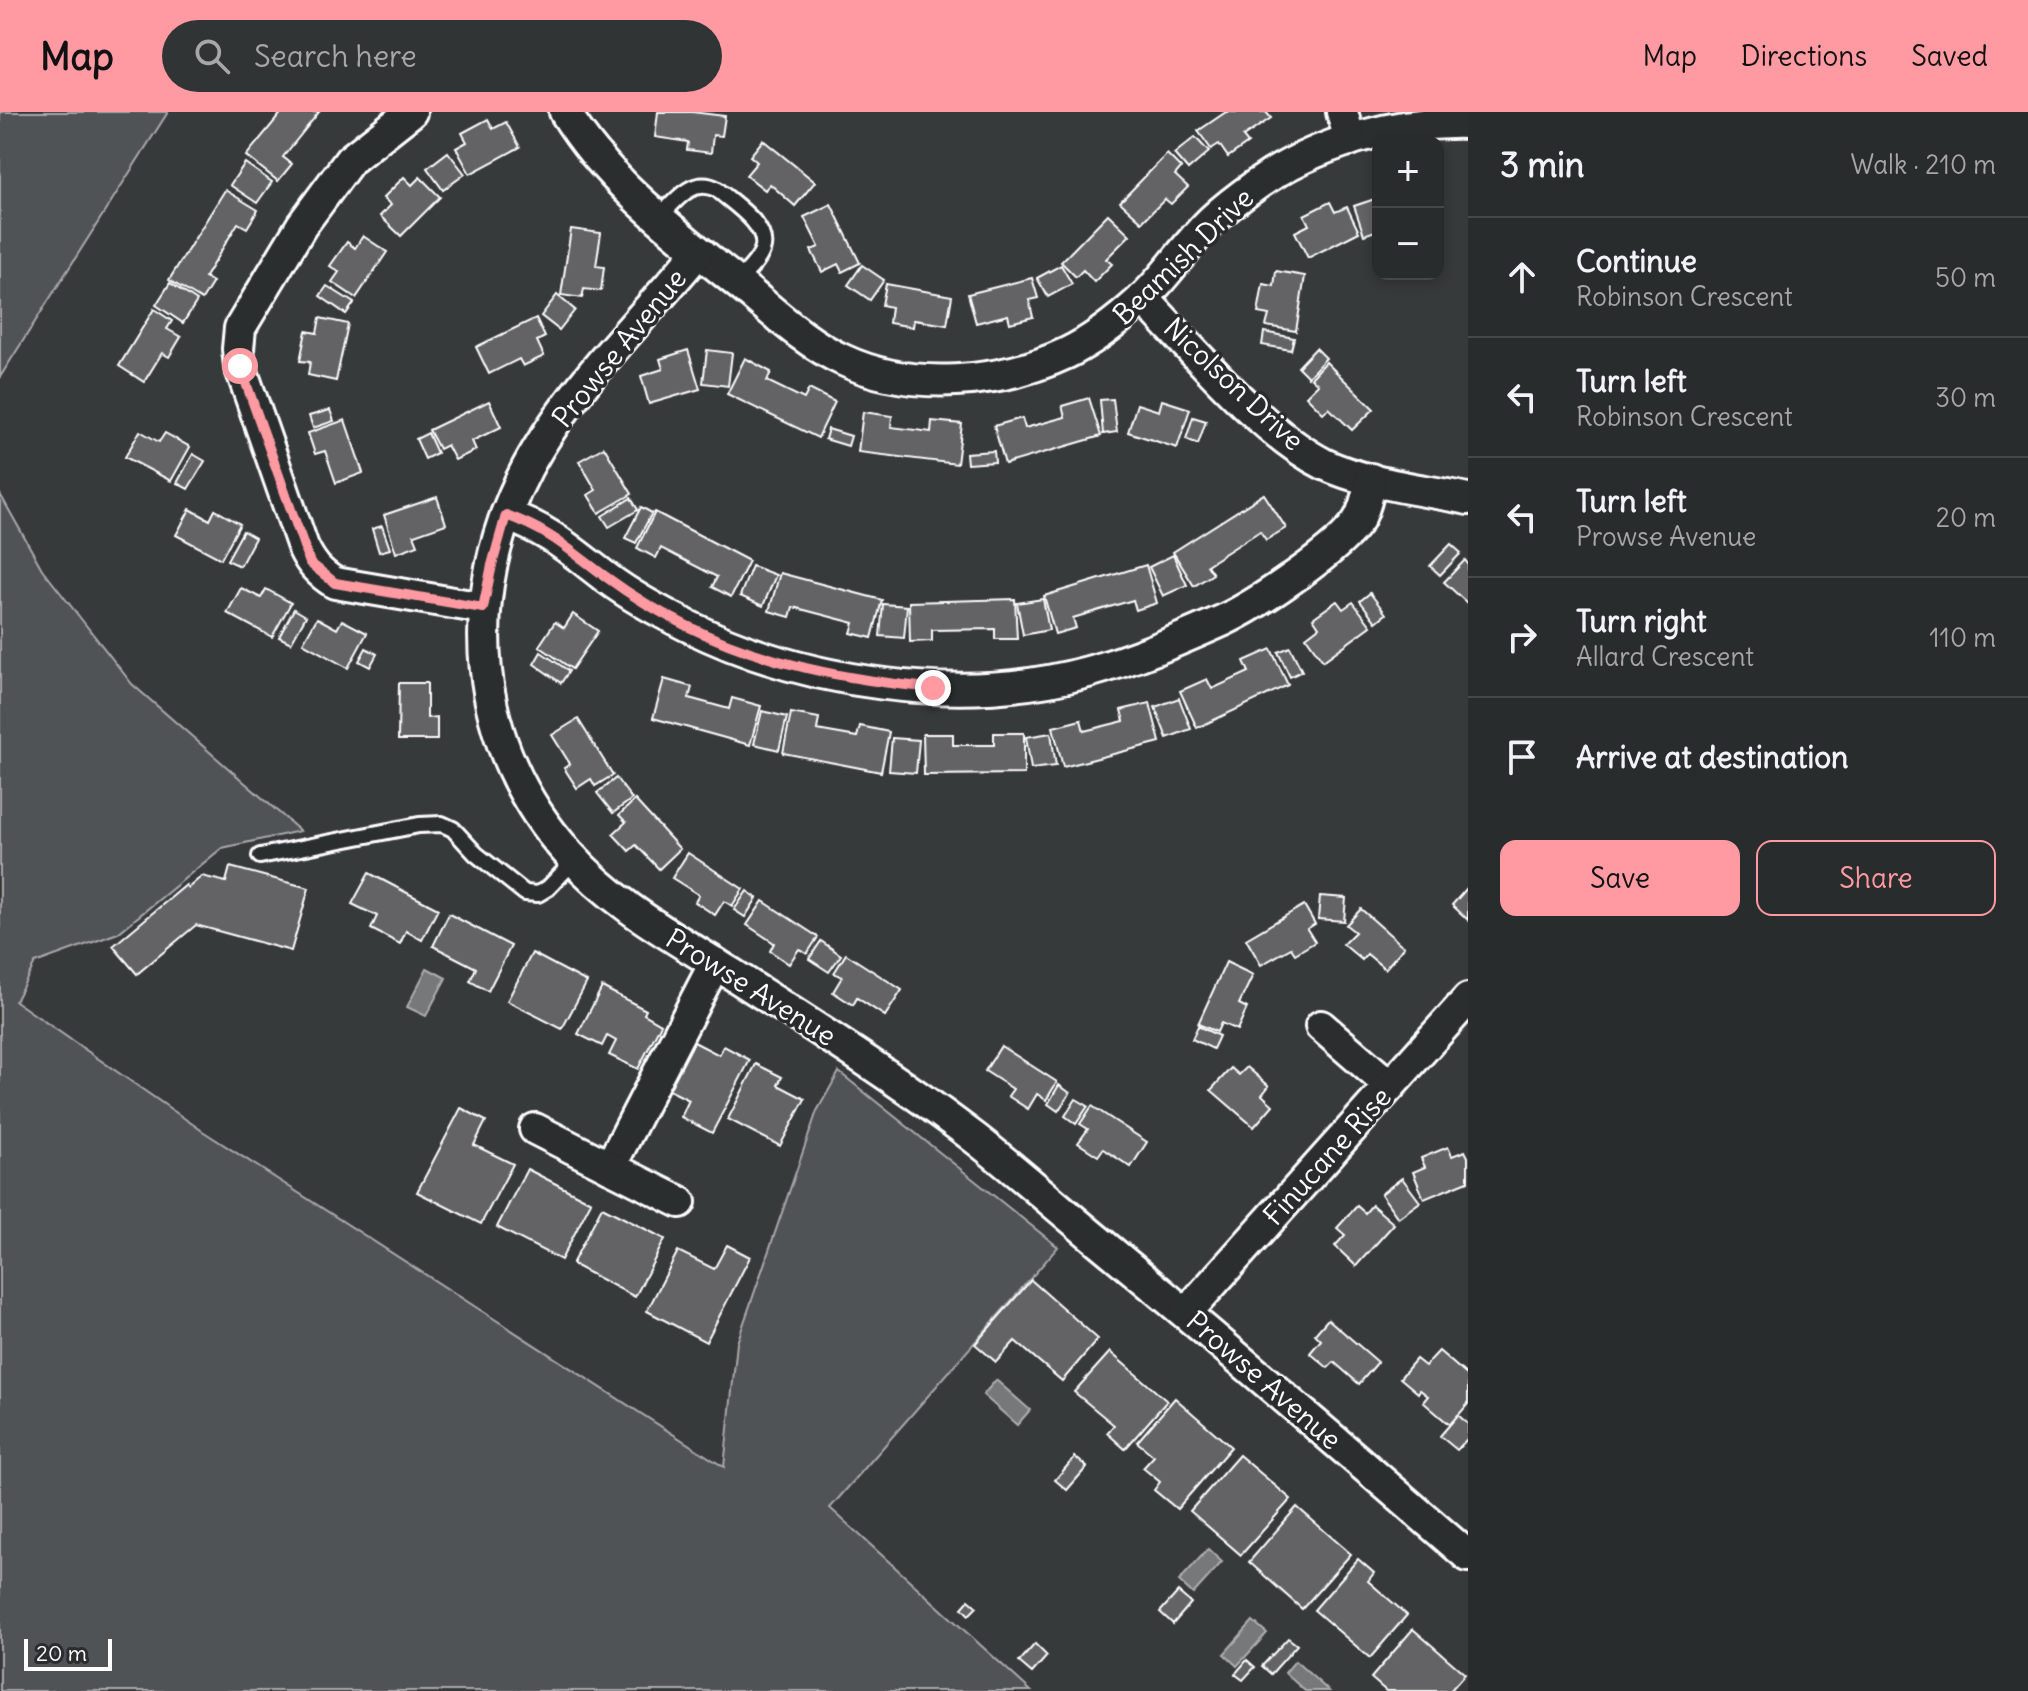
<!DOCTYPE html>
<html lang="en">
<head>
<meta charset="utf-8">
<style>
	body { margin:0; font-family:Delius,sans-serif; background:#313434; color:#f1f3f6 }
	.controls { position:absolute; right:24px; top:24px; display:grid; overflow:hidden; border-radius:16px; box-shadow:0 4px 12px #0003 }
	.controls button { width:72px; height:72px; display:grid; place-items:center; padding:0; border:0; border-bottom:2px solid #454848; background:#292c2c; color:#f1f3f6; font:40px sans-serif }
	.scale { position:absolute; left:24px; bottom:20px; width:88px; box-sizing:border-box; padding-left:8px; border:4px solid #fff; border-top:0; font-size:22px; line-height:28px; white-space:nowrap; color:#fff; -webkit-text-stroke:6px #2a2d2e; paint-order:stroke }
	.stop { position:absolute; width:24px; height:24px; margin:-18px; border:6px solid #ff9aa2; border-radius:50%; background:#fff }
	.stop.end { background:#ff9aa2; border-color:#fff; box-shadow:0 2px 8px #0008 }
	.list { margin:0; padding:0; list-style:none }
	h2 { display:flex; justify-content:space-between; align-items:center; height:104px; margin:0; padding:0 32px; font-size:34px }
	h2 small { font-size:26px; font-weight:400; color:#a5a7a9 }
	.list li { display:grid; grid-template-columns:52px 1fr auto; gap:24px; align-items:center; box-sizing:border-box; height:120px; padding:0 32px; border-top:2px solid #454848 }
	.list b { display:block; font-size:30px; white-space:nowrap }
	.list p { margin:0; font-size:26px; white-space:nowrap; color:#a5a7a9 }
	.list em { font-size:26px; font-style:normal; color:#a5a7a9 }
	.actions { display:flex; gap:16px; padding:24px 32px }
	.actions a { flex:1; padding:18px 0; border:2px solid #ff9aa2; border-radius:16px; text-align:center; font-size:28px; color:#ff9aa2 }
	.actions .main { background:#ff9aa2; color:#111 }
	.icon { flex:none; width:44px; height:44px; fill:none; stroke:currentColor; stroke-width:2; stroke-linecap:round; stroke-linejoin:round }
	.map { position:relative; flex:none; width:1468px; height:1579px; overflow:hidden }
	header { display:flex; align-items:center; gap:48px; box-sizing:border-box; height:112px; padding:0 40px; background:#ff9aa2; color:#111 }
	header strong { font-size:38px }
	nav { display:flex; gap:44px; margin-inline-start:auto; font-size:28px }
	.search { width:560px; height:72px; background:#313434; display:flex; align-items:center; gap:20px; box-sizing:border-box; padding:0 28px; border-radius:44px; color:#a5a7a9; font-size:30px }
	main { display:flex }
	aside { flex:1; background:#292c2c }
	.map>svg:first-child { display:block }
	.green { fill:#505354; stroke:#a8a9aa; stroke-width:2 }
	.water { fill:#767879; stroke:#adaeaf; stroke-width:2 }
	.building { fill:#636465; stroke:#fff; stroke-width:2 }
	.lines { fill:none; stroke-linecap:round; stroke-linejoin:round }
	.service-casing { stroke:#fff; stroke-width:20 }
	.minor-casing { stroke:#fff; stroke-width:36 }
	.service { stroke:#2a2d2e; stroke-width:14 }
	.minor { stroke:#2a2d2e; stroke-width:30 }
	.route { stroke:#ff9aa2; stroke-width:10 }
	.labels { text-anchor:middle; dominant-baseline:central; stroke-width:7; stroke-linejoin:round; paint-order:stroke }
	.street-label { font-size:28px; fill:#fff; stroke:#2a2d2e }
</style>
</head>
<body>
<header>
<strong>Map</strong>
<div class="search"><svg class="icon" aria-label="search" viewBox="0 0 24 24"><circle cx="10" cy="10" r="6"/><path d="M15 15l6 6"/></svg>Search here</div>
<nav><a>Map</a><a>Directions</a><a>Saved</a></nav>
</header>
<main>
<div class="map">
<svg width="1468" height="1579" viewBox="0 0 1468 1579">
	<rect width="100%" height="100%" fill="#373a3b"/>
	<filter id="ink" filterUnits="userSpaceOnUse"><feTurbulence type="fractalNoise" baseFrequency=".0125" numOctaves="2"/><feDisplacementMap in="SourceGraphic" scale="16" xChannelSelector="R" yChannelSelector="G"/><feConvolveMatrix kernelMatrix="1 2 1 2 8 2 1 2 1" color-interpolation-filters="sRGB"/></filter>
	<g filter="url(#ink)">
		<!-- green -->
		<g class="green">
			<path d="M0,0H168L0,265Z"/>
			<path d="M0,382L42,457L132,572L300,719L222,736L118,821L35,851L15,889L204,1020L724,1355L737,1231L817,999L839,960L1058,1135L830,1396L1031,1579H0Z"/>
		</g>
		<!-- water -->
		<g class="water">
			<path d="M427,856L446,866L426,904L407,895Z"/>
			<path d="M996,1268L1030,1298L1017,1313L983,1283Z"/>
			<path d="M1208,1437L1222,1450L1193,1482L1179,1469Z"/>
			<path d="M1253,1509L1267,1521L1237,1554L1224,1542Z"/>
			<path d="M1295,1549L1329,1579H1305L1285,1561Z"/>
		</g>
		<!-- building -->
		<g class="building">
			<path d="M282,0H319L283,45L292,52L278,69L246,44Z"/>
			<path d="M658,0H692L725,4L722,24L713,23L711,41L687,38L688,30L655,25Z"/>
			<path d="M1226,0H1266L1271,6L1243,25L1248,31L1228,45L1219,32L1211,37L1198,19Z"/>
			<path d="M488,7L493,17L506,10L520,35L470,62L456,36L467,30L462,21Z"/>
			<path d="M1195,25L1209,40L1188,58L1174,42Z"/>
			<path d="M763,28L815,70L795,94L770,72L765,78L746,63L757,50L750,44Z"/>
			<path d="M448,40L465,62L443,78L427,56Z"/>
			<path d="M1167,42L1181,56L1175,63L1188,75L1171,92L1165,87L1142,110L1120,90Z"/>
			<path d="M245,51L272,70L257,91L230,73Z"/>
			<path d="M404,65L412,73L420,65L440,85L401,124L380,104L391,93L383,86Z"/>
			<path d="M225,78L258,98L247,116L238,111L205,165L213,170L202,188L169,168Z"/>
			<path d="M1378,86V118L1364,123L1354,94Z"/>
			<path d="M1330,90L1335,100L1347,95L1359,120L1308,146L1295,120L1309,113L1304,103Z"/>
			<path d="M831,92L860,151L842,160L838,152L822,160L811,138L819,135L804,105Z"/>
			<path d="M1108,102L1130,123L1106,147L1112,152L1094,170L1083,158L1076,165L1061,150Z"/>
			<path d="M571,117L601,121L596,154L604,155L601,179L584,177L582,186L561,183Z"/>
			<path d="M363,124L387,140L356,186L332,170L339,160L330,154L347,130L355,136Z"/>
			<path d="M862,153L884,168L870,188L848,173Z"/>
			<path d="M1061,153L1072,172L1048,185L1037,166Z"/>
			<path d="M1276,159L1305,164L1296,219L1266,214L1269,203L1258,201L1263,172L1274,174Z"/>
			<path d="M1032,166L1038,186L1029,188L1033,205L1010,211L1008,203L976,211L968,182Z"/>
			<path d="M170,171L197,189L183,211L156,193Z"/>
			<path d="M886,172L952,184L947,213L914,208L913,215L889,211L891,195L882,193Z"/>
			<path d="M327,174L354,191L346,202L320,184Z"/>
			<path d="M557,183L575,198L559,218L541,204Z"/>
			<path d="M154,197L172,209L167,217L181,225L169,245L162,241L144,270L119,254Z"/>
			<path d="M320,206L348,212L336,269L308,263L310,250L300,249L306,219L317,221Z"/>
			<path d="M536,206L545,225L537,229L544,244L523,254L519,247L489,262L476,235Z"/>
			<path d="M1264,220L1294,226L1291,238L1262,233Z"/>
			<path d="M1316,236L1326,246L1308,265L1298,255Z"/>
			<path d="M688,238L700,277L649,292L641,264L663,257L660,247Z"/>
			<path d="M707,238L732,241L728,274L703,271Z"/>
			<path d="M745,246L771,260L767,269L804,287L809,277L835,290L818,326L727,282Z"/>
			<path d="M1326,250L1374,297L1352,318L1329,296L1323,301L1306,284L1318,272L1311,266Z"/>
			<path d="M1089,286L1101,324L1005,352L994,314L1022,306L1025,316L1065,305L1062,294Z"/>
			<path d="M1113,287L1117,320L1103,322L1100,288Z"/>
			<path d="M1162,288L1190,297L1177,336L1128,320L1137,292L1159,299Z"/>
			<path d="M489,289L501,315L472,329L476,338L455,348L447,333L439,337L429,318Z"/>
			<path d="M330,298L334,309L313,316L309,304Z"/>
			<path d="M863,300L892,304L891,315L931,320L932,309L962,312L957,352L858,340Z"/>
			<path d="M1193,305L1206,309L1198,332L1186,327Z"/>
			<path d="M345,308L363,361L336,371L325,339L315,342L308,321Z"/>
			<path d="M828,317L851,324L848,334L825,327Z"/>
			<path d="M140,319L159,330L165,321L190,335L171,369L125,345Z"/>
			<path d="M428,321L437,341L425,347L416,327Z"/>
			<path d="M604,335L632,382L599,401L588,383L596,378L579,349Z"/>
			<path d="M994,339L995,350L967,352L966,341Z"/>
			<path d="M193,342L205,349L188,377L177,371Z"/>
			<path d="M1264,382L1286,416L1266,428L1260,419L1207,453L1213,462L1194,474L1173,440Z"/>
			<path d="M437,385L446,412L414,423L418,433L396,441L384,403Z"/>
			<path d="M631,386L638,398L609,415L602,404Z"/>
			<path d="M641,395L652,401L636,431L625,426Z"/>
			<path d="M190,397L210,408L215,398L240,412L221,447L176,423Z"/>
			<path d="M655,400L749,449L731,485L712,475L717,465L661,436L656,446L637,436Z"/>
			<path d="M382,414L390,437L379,440L372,417Z"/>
			<path d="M243,419L255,426L240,454L227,448Z"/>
			<path d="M1451,432L1461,441L1440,463L1430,454Z"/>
			<path d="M1173,443L1187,473L1163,484L1149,455Z"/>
			<path d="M1465,448L1468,452V492L1444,470Z"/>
			<path d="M1146,453L1157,491L1136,498L1133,488L1073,506L1076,516L1055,522L1044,484Z"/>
			<path d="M752,454L776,463L763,494L740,484Z"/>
			<path d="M780,461L882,488L872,526L851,521L854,511L793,495L790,505L769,499Z"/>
			<path d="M241,476L261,486L266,477L291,491L272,525L227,501Z"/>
			<path d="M1370,481L1386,502L1376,510L1360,489Z"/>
			<path d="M1015,487L1017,527H995V517L932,518V529L910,530L909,490Z"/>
			<path d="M1043,487L1049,518L1023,523L1017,491Z"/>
			<path d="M1337,489L1343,497L1353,490L1371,514L1323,549L1306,525L1319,515L1313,506Z"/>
			<path d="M883,492L907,494L904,526L880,524Z"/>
			<path d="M294,497L306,504L291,531L279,525Z"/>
			<path d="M573,502L598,519L572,557L539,534L555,510L564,516Z"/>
			<path d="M317,506L337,517L342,508L367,521L348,556L303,531Z"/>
			<path d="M1290,535L1302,559L1290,565L1278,540Z"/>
			<path d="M366,536L377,542L370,555L359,549Z"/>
			<path d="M1271,537L1288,573L1197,616L1180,579L1207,567L1212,577L1249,560L1244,549Z"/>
			<path d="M541,540L569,559L561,571L534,552Z"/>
			<path d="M664,567L692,575L689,586L729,597L732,586L761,594L750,633L653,606Z"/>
			<path d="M399,571H427V606L437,605V628H398Z"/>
			<path d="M1179,586L1191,617L1167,626L1155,595Z"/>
			<path d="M1150,591L1160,630L1063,655L1053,615L1081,608L1084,619L1124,609L1121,598Z"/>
			<path d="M762,599L787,605L779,638L754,632Z"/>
			<path d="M791,601L819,606L817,618L857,625L860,614L889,620L881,660L783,641Z"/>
			<path d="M578,607L613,663L595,674L591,667L577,676L564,656L570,652L552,623Z"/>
			<path d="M994,621H1024V662L924,663L923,622H953V633H994Z"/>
			<path d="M1051,621L1056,654L1031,657L1026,625Z"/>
			<path d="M892,626L919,628L916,661L889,659Z"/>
			<path d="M616,666L632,687L613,701L597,681Z"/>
			<path d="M635,688L680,737L659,757L636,733L629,739L613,722L626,710L619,703Z"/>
			<path d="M688,741L743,777L732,794L724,789L715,803L695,790L699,783L672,766Z"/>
			<path d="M230,755L309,776L291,839L196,813L137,862L113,834L186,773L188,776L202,764L226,770Z"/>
			<path d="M369,761L438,797L422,828L406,819L400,832L371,817L377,804L352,792Z"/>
			<path d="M1468,775V808L1452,793Z"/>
			<path d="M747,779L757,786L745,805L734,798Z"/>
			<path d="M1320,784L1346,786L1344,809L1318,807Z"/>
			<path d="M763,789L818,825L807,842L799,837L789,852L770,839L774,831L747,813Z"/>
			<path d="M1304,793L1315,812L1307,817L1315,830L1295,842L1291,836L1261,853L1246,827Z"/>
			<path d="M1361,797L1404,835L1385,857L1367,842L1362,848L1343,832L1355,820L1346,813Z"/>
			<path d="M449,802L511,834L488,879L470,869L476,856L433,834Z"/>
			<path d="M821,829L841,843L829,860L809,847Z"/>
			<path d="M532,841L587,870L562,917L507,889Z"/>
			<path d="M846,842L902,878L885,904L857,886L853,893L833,880L842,865L834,861Z"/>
			<path d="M1226,850L1253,863L1239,892L1247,896L1237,918L1221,911L1217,920L1198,912Z"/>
			<path d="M602,875L646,898L644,902L661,912L638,957L609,943L616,929L607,924L602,934L578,922Z"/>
			<path d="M1198,914L1219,924L1213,937L1192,927Z"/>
			<path d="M694,930L719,943L724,934L750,948L712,1021L681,1005L689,988L669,978Z"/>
			<path d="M1001,934L1057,970L1046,988L1037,982L1028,997L1008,984L1013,977L985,959Z"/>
			<path d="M756,952L782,965L778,973L805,987L780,1034L728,1007Z"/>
			<path d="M1247,955L1269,974L1262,983L1273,993L1254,1015L1211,978L1231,956L1239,963Z"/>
			<path d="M1059,973L1070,981L1058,999L1048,992Z"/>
			<path d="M1076,987L1088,994L1076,1012L1065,1004Z"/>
			<path d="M1092,994L1147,1030L1131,1055L1103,1037L1098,1044L1078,1031L1088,1017L1080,1012Z"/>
			<path d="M461,996L486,1009L474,1033L513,1052L481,1112L417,1080Z"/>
			<path d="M1448,1035L1452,1044L1465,1039L1468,1045V1069L1424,1087L1413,1060L1425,1055L1421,1046Z"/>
			<path d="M527,1057L591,1090L561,1148L497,1115Z"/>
			<path d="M1402,1066L1420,1090L1398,1106L1381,1082Z"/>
			<path d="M1372,1093L1394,1112L1356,1154L1335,1134L1345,1123L1337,1116L1357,1094L1365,1101Z"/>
			<path d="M602,1095L665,1127L635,1185L572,1152Z"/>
			<path d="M727,1133L750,1145L706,1230L647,1199L678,1139L714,1157Z"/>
			<path d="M1031,1168L1098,1227L1062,1269L1015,1229L996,1250L975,1232Z"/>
			<path d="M1328,1207L1378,1250L1359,1272L1334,1250L1328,1256L1310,1241L1321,1228L1315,1222Z"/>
			<path d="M1439,1239L1468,1264V1292L1450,1313L1423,1290L1428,1284L1420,1278L1418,1281L1400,1266L1416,1247L1425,1254Z"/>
			<path d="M1110,1240L1167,1289L1125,1337L1107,1321L1114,1313L1074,1280Z"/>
			<path d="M1175,1286L1231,1335L1177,1397L1154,1378L1160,1370L1143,1356L1154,1344L1137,1330Z"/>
			<path d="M1458,1303L1468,1312V1326L1457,1338L1440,1324Z"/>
			<path d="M1239,1343L1291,1387L1241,1443L1190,1399Z"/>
			<path d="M1075,1345L1087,1355L1067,1378L1055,1368Z"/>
			<path d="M1297,1395L1351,1442L1302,1497L1249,1450Z"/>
			<path d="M1358,1447L1374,1461L1368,1469L1407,1503L1370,1546L1314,1498Z"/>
			<path d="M1178,1480L1191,1491L1173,1512L1160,1500Z"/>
			<path d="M969,1488L977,1495L969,1503L962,1496Z"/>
			<path d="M1413,1517L1465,1562L1450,1579H1386L1371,1566Z"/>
			<path d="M1288,1526L1297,1533L1271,1562L1262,1554Z"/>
			<path d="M1035,1532L1047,1544L1032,1561L1019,1550Z"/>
			<path d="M1247,1548L1255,1555L1243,1568L1235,1562Z"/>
		</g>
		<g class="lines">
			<!-- service casing -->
			<g class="service-casing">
				<g id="service">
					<path d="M659,106C674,90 693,63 718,78C732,91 767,112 763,135C761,148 745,161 737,170"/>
					<path d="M260,744L419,713L442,712L453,717L476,742L525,781L538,782L548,776L575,748"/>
				</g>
			</g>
			<!-- minor casing -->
			<g class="minor-casing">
				<g id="minor">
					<path d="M411,0L350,48L302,113L240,216L238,237L240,254L303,435C311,452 319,461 335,471L483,496"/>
					<path d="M565,0C611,75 683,126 750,181C779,205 808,232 843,248C911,280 1001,272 1067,241C1094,228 1119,208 1141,188C1167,164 1187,131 1213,107C1226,95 1242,83 1256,73C1315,31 1396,9 1468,11"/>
					<path d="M1342,0L1350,28"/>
					<path d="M698,140C640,210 570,276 527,356C459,484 471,634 569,742C616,795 674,825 732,862C814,915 898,967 976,1027C1017,1059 1056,1094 1096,1127C1222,1231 1345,1337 1468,1444"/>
					<path d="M1143,186C1193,238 1261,320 1324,352C1363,371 1425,378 1468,387"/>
					<path d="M506,403C551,419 571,439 608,467C631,484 660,500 686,513C803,572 961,595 1088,560C1135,547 1179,528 1224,508C1256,493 1342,436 1359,407C1366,394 1368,381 1371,367"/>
					<path d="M1321,914L1390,974"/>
					<path d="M535,1017L610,1055L715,851"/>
					<path d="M610,1055L680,1090"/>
					<path d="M1186,1201L1468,887"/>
				</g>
			</g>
			<!-- service -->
			<use href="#service" class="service"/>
			<!-- minor -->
			<use href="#minor" class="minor"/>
		</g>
	</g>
	<g class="lines" filter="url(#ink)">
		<!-- route -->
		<path class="route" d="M240,254L310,451L335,471L483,496L492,453L506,403C553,420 570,439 609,467C632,484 661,501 687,514C764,552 848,568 933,576"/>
	</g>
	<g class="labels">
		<!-- street labels -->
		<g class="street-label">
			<text transform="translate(1183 144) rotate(-44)">Beamish Drive</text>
			<text transform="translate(619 236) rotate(-51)">Prowse Avenue</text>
			<text transform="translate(1234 272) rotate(43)">Nicolson Drive</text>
			<text transform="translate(751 875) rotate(32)">Prowse Avenue</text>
			<text transform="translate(1327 1044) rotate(-48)">Finucane Rise</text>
			<text transform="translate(1264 1268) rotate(41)">Prowse Avenue</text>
		</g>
	</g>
</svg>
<div class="controls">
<button>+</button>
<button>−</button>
</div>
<div class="scale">20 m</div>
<div class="stop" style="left:240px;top:254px"></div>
<div class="stop end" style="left:933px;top:576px"></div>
</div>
<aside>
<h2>3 min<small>Walk · 210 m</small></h2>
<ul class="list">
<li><svg class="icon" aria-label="ahead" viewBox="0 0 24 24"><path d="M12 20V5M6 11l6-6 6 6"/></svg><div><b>Continue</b><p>Robinson Crescent</p></div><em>50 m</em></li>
<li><svg class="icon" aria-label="left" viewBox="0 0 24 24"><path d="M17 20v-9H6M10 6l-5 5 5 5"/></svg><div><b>Turn left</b><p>Robinson Crescent</p></div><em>30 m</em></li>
<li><svg class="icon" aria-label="left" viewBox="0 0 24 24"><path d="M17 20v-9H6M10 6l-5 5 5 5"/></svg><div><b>Turn left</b><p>Prowse Avenue</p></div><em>20 m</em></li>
<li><svg class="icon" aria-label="right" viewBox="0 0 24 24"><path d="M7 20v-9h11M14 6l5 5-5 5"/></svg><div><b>Turn right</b><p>Allard Crescent</p></div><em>110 m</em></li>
<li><svg class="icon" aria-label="arrive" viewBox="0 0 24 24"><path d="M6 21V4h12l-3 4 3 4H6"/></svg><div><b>Arrive at destination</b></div></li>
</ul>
<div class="actions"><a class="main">Save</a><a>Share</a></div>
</aside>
</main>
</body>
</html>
